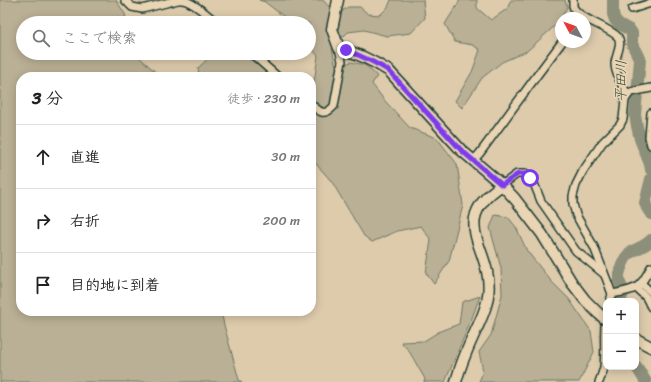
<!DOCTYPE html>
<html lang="ja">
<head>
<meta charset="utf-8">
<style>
	body { margin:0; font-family:Sriracha,"Klee One",sans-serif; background:#f6f6f6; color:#222 }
	.controls { position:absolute; right:12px; bottom:12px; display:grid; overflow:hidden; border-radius:8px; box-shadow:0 2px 10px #0003 }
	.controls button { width:36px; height:36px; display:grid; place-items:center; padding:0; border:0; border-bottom:1px solid #e0e0e0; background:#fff; color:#222; font:20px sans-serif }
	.compass { position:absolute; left:555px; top:12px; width:36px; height:36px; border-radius:50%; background:#fff; box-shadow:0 2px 10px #0003; rotate:311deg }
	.stop { position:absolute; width:12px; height:12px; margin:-9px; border:3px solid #7c3aed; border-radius:50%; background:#fff }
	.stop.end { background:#7c3aed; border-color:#fff; box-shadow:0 1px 4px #0008 }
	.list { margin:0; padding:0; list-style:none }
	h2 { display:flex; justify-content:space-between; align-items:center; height:52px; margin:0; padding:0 16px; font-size:17px }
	h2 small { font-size:13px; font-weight:400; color:#767676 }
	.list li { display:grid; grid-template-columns:26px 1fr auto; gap:12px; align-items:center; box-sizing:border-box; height:64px; padding:0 16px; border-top:1px solid #e0e0e0 }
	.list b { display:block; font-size:15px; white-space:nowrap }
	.list em { font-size:13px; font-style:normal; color:#767676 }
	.icon { flex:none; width:22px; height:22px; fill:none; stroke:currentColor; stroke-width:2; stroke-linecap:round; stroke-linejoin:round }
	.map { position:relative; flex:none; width:651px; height:382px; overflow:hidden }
	.search { position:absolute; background:#fff; box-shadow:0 2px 10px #0003; left:16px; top:16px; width:300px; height:44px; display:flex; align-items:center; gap:10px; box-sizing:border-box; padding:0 14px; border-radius:22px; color:#767676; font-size:15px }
	.panel { position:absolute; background:#fff; box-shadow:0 2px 10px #0003; left:16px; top:72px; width:300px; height:244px; border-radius:16px }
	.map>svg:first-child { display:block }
	.green { fill:#bab095; stroke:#6c7664 }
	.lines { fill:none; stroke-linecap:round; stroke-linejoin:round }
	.river { stroke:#8c8f79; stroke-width:12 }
	.street-casing { stroke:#1f3d34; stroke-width:10 }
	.secondary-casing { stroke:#1f3d34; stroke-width:13 }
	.street { stroke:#e9d4b3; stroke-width:7 }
	.secondary { stroke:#e9d4b3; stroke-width:10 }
	.secondary-bridge-casing { stroke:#1f3d34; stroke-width:13; stroke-linecap:butt }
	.secondary-bridge { stroke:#e9d4b3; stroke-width:10 }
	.route { stroke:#7c3aed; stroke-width:5 }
	.labels { text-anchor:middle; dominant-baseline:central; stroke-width:3.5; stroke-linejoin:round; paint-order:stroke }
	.water-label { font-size:14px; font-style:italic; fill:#2f493e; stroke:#e9d4b3 }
</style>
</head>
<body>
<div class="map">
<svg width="651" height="382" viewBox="0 0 651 382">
	<rect width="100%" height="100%" fill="#ddcbac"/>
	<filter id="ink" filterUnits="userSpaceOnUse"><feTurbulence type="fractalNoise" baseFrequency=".025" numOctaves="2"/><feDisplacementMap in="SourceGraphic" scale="8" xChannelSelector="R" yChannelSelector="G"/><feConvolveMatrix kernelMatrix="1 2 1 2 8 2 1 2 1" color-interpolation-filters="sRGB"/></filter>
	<g filter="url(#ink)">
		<!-- green -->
		<g class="green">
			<path d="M0,0H116L125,14L127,23H23V53H137L139,57L161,77H21V311H221L224,325L239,380L242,382H0Z"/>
			<path d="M259,0H323L330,8L341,12L348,7H360L368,14L380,15L388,7L391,0H423L425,18L411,33L387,36L364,30L348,32L332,48L336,67L351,62L365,65L377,76L372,84L385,101L410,128L437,138L457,164L463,205L449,261L434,284L426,273L431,240L421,226L397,231L372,242L364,236L332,182L311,158V90L313,89L318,56L309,45V23H292L265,2Z"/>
			<path d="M459,0H477V8L491,20L507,9L511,0H565L567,7L559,22L527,51L502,62L482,78L462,108L455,101L472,72L480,50L473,45L455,42L445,24L459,2Z"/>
			<path d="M214,53H239L263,67L275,77H199L198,68Z"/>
			<path d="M495,215L508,217L516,227L527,251L551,281L569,299L591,331L594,352L579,382H479L483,371L479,352L491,335L502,295L501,268L490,228Z"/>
			<path d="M480,296L472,318L445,382H424L425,379L409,351L401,342L424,341L440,331L459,324L462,302Z"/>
		</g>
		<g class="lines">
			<!-- river -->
			<g class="river">
				<path d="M613,0V14L615,20L619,24L630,30L632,33V44L640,60L635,115L637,126L640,139L650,164L651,170"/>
				<path d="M651,179L645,203L647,208L651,214"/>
				<path d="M620,301C626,288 622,291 619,280C618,273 624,258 629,254C636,248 645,247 651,240"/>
				<path d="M636,366L646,382"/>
			</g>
			<!-- street casing -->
			<g class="street-casing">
				<g id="street">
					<path d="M125,0L132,7L142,9L178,0"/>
					<path d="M181,0C191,0 209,16 217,23"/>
					<path d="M573,0C573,1 573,5 573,6C576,18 609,27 618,37C623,44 615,57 615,64C615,73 623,88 628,95L625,100L623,119L620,125L602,143L583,171L576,185L573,196V204L576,215L594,247L608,283L612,294L610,301"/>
					<path d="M632,9L651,3"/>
					<path d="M251,53L278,77"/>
					<path d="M628,95L631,92L651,88"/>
					<path d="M311,104C320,112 324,117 334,106L342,61L339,48"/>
					<path d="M651,113L649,137L651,145"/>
					<path d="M473,161L480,153L538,74L562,42"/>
					<path d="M502,185L517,174H525L530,178L535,186L541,201L576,251L604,274"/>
					<path d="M641,283L651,292"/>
					<path d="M636,288L646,297L651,307"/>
					<path d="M612,294C637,289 639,290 651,267"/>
					<path d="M599,382C601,377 603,372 604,367C606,350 603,333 606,316"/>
				</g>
			</g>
			<!-- secondary casing -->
			<g class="secondary-casing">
				<g id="secondary">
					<path d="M338,0L332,29L339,48C357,53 373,61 389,71L461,150L502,185L515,199L542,234L572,283L585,300L598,313"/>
					<path d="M636,339L651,347"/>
					<path d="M456,382C461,363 469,345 477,328C482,317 487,307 488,296C495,249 445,223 502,185"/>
				</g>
			</g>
			<!-- street -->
			<use href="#street" class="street"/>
			<!-- secondary -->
			<use href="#secondary" class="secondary"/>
			<!-- secondary-bridge casing -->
			<g class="secondary-bridge-casing">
				<path id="secondary-bridge" d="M598,313L606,320"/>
			</g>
			<!-- secondary-bridge -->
			<use href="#secondary-bridge" class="secondary-bridge"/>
		</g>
	</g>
	<g class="lines" filter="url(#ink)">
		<!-- route -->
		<path class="route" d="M346,50C361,56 375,62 389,71L461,150L502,185L518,174H525L530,178"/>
	</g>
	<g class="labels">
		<!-- water labels -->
		<g class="water-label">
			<text transform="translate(621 81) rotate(-89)">平田川</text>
		</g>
	</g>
</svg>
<div class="controls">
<button>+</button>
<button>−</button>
</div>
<svg class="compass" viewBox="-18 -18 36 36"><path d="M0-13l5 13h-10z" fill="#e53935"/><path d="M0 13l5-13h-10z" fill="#767676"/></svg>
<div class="stop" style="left:530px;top:178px"></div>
<div class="stop end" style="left:346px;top:50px"></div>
<div class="search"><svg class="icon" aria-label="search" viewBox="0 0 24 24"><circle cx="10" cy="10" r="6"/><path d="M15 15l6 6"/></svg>ここで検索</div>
<section class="panel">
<h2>3 分<small>徒歩 · 230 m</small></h2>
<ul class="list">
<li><svg class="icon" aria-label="ahead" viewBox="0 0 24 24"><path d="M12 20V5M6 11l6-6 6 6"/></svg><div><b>直進</b></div><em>30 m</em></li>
<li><svg class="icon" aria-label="right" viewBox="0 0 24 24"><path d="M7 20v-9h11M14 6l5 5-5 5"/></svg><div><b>右折</b></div><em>200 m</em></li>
<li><svg class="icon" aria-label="arrive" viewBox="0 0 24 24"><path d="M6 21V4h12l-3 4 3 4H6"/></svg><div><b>目的地に到着</b></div></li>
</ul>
</section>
</div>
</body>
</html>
